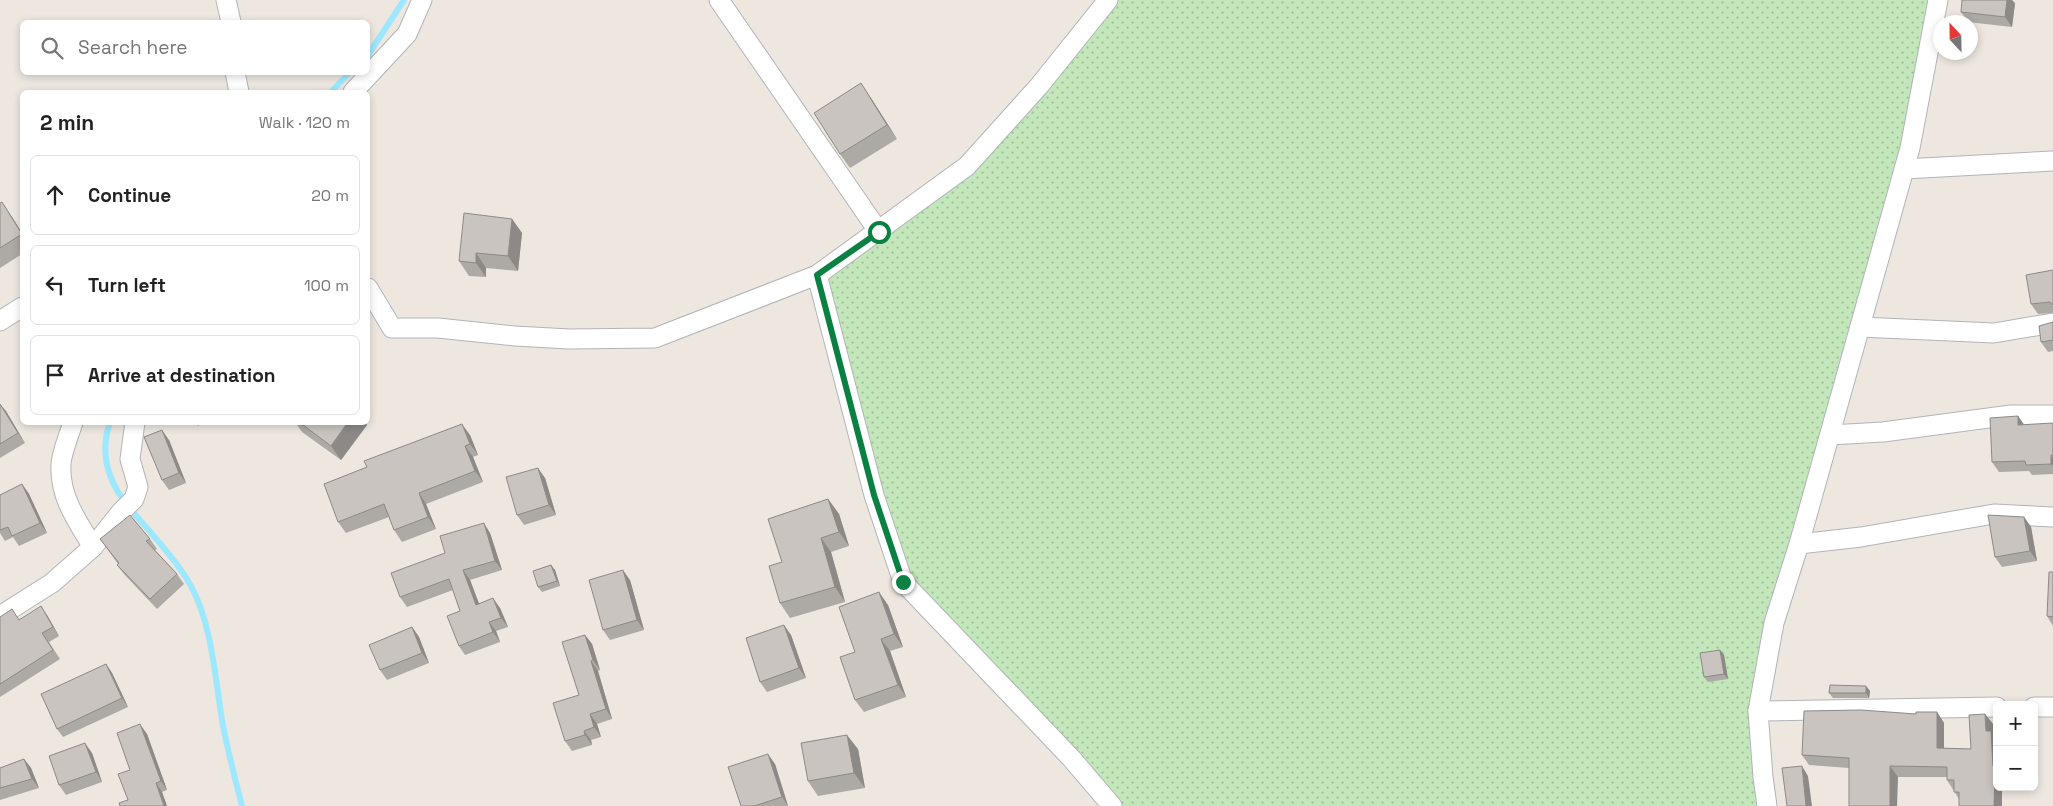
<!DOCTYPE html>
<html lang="en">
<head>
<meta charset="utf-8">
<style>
	body { margin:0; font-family:"Space Grotesk",sans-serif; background:#f2f2f2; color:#222 }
	.controls { position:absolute; right:15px; bottom:15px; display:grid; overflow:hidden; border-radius:8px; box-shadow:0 2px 8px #0003 }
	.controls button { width:45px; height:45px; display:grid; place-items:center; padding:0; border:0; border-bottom:1px solid #e0e0e0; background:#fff; color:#222; font:25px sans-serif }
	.compass { position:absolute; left:1933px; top:15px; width:45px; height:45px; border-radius:50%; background:#fff; box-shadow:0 2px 8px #0003; rotate:338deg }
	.stop { position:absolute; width:15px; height:15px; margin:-11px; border:4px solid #0b8043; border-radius:50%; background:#fff }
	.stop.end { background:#0b8043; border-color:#fff; box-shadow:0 1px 5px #0008 }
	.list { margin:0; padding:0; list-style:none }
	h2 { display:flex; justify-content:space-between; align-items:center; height:65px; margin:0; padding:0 20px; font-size:21px }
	h2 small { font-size:16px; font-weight:400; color:#767676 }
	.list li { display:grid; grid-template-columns:32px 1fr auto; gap:15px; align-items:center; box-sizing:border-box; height:80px; margin:0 10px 10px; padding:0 10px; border:1px solid #e0e0e0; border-radius:8px }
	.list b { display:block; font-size:19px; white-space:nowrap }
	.list em { font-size:16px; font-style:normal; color:#767676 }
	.icon { flex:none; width:28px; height:28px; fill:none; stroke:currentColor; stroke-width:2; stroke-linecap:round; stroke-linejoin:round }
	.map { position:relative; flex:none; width:2053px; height:806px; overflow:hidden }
	.search { position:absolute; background:#fff; box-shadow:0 2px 8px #0003; left:20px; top:20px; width:350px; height:55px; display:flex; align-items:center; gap:12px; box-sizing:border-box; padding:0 18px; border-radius:8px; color:#767676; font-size:19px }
	.panel { position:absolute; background:#fff; box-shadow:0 2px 8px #0003; left:20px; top:90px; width:350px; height:335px; border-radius:8px }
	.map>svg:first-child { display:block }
	.grass { fill:url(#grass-dots) }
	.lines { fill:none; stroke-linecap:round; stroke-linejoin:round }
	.stream { stroke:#9de8ff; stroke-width:6 }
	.minor-casing { stroke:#b1b5b8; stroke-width:21 }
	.minor { stroke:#fff; stroke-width:19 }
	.wall { fill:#ada9a4 }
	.shaded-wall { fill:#8d8986 }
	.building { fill:#c9c4bf; stroke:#8d8986 }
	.route { stroke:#0b8043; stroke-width:6 }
</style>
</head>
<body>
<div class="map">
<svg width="2053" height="806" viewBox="0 0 2053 806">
	<defs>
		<pattern id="grass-dots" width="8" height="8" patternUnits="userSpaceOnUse" patternTransform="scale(1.25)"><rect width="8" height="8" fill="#c3e6bb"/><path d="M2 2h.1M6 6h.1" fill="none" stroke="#a1be9b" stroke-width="1.8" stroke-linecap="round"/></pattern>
	</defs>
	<rect width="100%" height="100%" fill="#ede7e0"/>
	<!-- grass -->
	<path class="grass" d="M1108,0H1938L1910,148L1758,711L1767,806H1112L903,582L817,275L967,166Z"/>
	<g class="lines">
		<!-- stream -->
		<g class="stream">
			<path d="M368,55L404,0"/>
			<path d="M331,92L350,72"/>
			<path d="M110,422C100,451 107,478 124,501"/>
			<path d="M132,511C151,533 177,561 191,586C212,625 215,677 222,720C227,749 235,778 242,806"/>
		</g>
		<!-- minor casing -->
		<g class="minor-casing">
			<g id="minor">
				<path d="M226,0L231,22"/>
				<path d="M719,0L879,232"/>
				<path d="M235,72L239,92"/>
				<path d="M353,92L407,34L422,0"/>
				<path d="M1904,169L2053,161"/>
				<path d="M817,275L874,495L903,582L1072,759L1112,806"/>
				<path d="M368,288L392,328H438L515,336L569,339L655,338L817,275L967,166L1039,86L1108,0"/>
				<path d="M0,321L22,307"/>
				<path d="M1860,327L1994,333L2053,323"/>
				<path d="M73,422C69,436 62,451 61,464C59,496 77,521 93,547"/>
				<path d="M1830,435L1883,432L2011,415H2053"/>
				<path d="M1799,544L1861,537L1994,514L2053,517"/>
				<path d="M0,616L52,583L93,547L121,512L134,499L138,487L130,459L135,422"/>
				<path d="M2034,707H2053"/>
				<path d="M1758,711L1997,707"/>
				<path d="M1767,806L1763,777L1758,711L1774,623L1799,544L1910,148L1938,0"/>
			</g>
		</g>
		<!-- minor -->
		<use href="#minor" class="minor"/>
	</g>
	<!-- wall -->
	<g class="wall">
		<path d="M2015,3L2012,27L1968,22L1961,12Z"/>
		<path d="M871,98L897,139L850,168L840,154Z"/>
		<path d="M0,203L12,217L22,233V254L0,268Z"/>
		<path d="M512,219L522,233L518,271L486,268V277L469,276L459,261Z"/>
		<path d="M2053,270V313L2038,314L2031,304Z"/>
		<path d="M2053,322V351L2048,352L2041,342Z"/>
		<path d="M0,404L25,443L0,458Z"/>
		<path d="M2018,416L2024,425L2053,423V474L2032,475L2029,471L1999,472L1992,462Z"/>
		<path d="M295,422H365L367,425L341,460L302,432Z"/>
		<path d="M470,435L478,455L473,457L483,482L426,504L436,529L402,542L394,530L389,517L346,533L338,522Z"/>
		<path d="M169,440L186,483L169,490L162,480Z"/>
		<path d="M545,478L556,515L524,525L517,515Z"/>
		<path d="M22,484L29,494L47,533L19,546L13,537L5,541L0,533V495Z"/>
		<path d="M828,499L839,514L849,546L831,552L845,602L790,618L780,603L782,562Z"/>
		<path d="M2024,517L2031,527L2037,561L2002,567L1995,557Z"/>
		<path d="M490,533L502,570L470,580L479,604L500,608L508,627L496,631L500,642L465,655L459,646L460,611L453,590L407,607L400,597L445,553Z"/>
		<path d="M100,539H150L157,549L155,550L177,574L184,584L157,609L124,574L117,565L118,564Z"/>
		<path d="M551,565L555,570L560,586L542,592L538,587Z"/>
		<path d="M2053,572V626L2047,616Z"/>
		<path d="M630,580L644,630L610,640L603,630Z"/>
		<path d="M888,605L903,647L890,651L906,697L864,712L855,700V652Z"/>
		<path d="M47,615L59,636L49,642L60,659L0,697V617L20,619Z"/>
		<path d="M412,627L419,637L429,663L387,680L380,670Z"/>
		<path d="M585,635L592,644L600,670L598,671L612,719L597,724L601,737L591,740L592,745L572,751L565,741L579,695Z"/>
		<path d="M791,635L806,678L767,692L760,682Z"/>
		<path d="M1720,650L1724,655L1728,679L1708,682L1704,677Z"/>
		<path d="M106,664L112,673L128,707L63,737L57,729Z"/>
		<path d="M1866,686L1870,691L1869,698H1833L1829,693Z"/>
		<path d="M1937,712L1944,723V748L1971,749L1985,714L1993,724L1997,787H2002V806H1959V799L1947,780V777H1898L1849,768L1809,765L1802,755L1916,714Z"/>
		<path d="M147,734L167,790L162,792L167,806H120L128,800L130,770Z"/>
		<path d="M858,749L865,788L818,796L808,781Z"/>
		<path d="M92,753L102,782L66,795L59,785Z"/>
		<path d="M24,759L31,768L39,788L0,800V768Z"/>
		<path d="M775,764L788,806H741Z"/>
	</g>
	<!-- shaded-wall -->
	<g class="shaded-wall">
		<path d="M2007,0H2012L2015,3L2012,27L2005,17Z"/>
		<path d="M861,83L871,98L897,139L887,125Z"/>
		<path d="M2,202L12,217L22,233V234Z"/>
		<path d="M512,219L522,233L518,271L508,256Z"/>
		<path d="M476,253L486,268V277L476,263Z"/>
		<path d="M0,404L6,411L25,443L18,433Z"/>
		<path d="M2018,416L2025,426L2018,425Z"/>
		<path d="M196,422H201L198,426Z"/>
		<path d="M348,422H365L367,425L341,460L331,446Z"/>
		<path d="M462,424L470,435L478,455L470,444Z"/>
		<path d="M162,430L169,440L186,483L179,473Z"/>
		<path d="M465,446L473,457L483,482L475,471Z"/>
		<path d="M2051,455L2053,458V466L2051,464Z"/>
		<path d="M538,468L545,478L556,515L549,505Z"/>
		<path d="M22,484L29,494L47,533L40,523Z"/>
		<path d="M419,493L426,504L436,529L428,517Z"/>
		<path d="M828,499L839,514L849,546L839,532Z"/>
		<path d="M2024,517L2031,527L2037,561L2030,551Z"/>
		<path d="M484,523L490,533L502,570L495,561Z"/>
		<path d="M821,538L831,552L845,602L835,587Z"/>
		<path d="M551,565L555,570L560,586L557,581Z"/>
		<path d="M463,570L470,580L483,614L476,605Z"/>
		<path d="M623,570L630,580L644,630L637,620Z"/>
		<path d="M879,592L888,605L903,647L894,634Z"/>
		<path d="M493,598L500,608L508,627L501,618Z"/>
		<path d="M41,606L47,615L59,636L53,627Z"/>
		<path d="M489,622L496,631L500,642L493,632Z"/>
		<path d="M784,625L791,635L806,678L799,668Z"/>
		<path d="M412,627L419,637L429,663L422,653Z"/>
		<path d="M585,635L592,644L600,670L593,660Z"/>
		<path d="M881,639L890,651L906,697L898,685Z"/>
		<path d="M1720,650L1724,655L1728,679L1724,674Z"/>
		<path d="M591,661L598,671L612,719L606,709Z"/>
		<path d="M106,664L112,673L128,707L122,698Z"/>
		<path d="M1866,686L1870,691L1869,698L1866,693Z"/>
		<path d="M1937,712L1944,723V759L1937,748Z"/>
		<path d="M590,714L597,724L601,737L594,727Z"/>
		<path d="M1985,714L1993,724V734L1997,740V787H2002V806H1994L1986,731Z"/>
		<path d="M140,724L147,734L167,790L161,781Z"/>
		<path d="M584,731L591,740L592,745L585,735Z"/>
		<path d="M847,735L858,749L865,788L854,773Z"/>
		<path d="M85,743L92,753L102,782L96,772Z"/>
		<path d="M768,754L775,764L788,806L782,797Z"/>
		<path d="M24,759L31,768L39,788L32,779Z"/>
		<path d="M1802,766L1808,776L1812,806H1806Z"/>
		<path d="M1890,766L1898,777L1897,806H1890Z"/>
		<path d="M156,783L162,792L167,806H164Z"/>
	</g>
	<!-- building -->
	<g class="building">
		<path d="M1962,0H2007L2005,17L1961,12Z"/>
		<path d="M861,83L887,125L840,154L814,113Z"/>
		<path d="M2,202L22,234L0,248V203Z"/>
		<path d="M464,213L512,219L508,256L476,253V263L459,261Z"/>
		<path d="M2053,270V305L2050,302L2031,304L2026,275Z"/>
		<path d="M2053,322V340L2041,342L2039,326Z"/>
		<path d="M0,404L18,433L0,444Z"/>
		<path d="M2018,416V425L2053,423V455H2051V464L2026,465L2025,461L1992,462L1990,418Z"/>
		<path d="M299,422H348L331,446Z"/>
		<path d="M462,424L470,444L465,446L475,471L419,493L428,517L394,530L384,504L338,522L324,484L367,467L364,461Z"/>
		<path d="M162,430L179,473L162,480L144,437Z"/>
		<path d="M538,468L549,505L517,515L506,477Z"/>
		<path d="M22,484L40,523L12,536L8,527L0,530V495Z"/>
		<path d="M828,499L839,532L821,538L835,587L780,603L769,566L782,562L768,519Z"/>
		<path d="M130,515L150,539L146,541L177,574L150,599L117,565L119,563L100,539Z"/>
		<path d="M1988,515L2024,517L2030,551L1995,557Z"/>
		<path d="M484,523L495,561L463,570L476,605L493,598L501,618L489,622L493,632L459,646L447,616L460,611L449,579L400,597L391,573L445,553L440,536Z"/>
		<path d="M551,565L557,581L538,587L533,571Z"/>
		<path d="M623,570L637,620L603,630L589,580Z"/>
		<path d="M2049,572H2053V617L2047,616Z"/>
		<path d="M879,592L894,634L881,639L898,685L855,700L840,657L855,652L839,607Z"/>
		<path d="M41,606L53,627L42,633L53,650L0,684V617L12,609L19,620Z"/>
		<path d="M784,625L799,668L760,682L746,638Z"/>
		<path d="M412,627L422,653L380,670L369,645Z"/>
		<path d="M585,635L593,660L591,661L606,709L590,714L594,727L584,731L585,735L565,741L553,703L579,695L562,642Z"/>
		<path d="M1720,650L1724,674L1704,677L1700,653Z"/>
		<path d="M106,664L122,698L57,729L41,694Z"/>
		<path d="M1830,685L1866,686V693H1829Z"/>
		<path d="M1861,710L1916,714V712H1937V748L1971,749L1969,715L1985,714L1986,731H1991L1993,766H1995L1994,806H1959V792H1954V780H1947V767L1890,766V806H1849V758L1802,755L1804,711Z"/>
		<path d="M140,724L161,781L156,783L164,806H120L119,803L128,800L118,774L130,770L117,733Z"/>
		<path d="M847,735L854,773L808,781L801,743Z"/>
		<path d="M85,743L96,772L59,785L49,756Z"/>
		<path d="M768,754L782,797L754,806H741L728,767Z"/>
		<path d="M24,759L32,779L0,788V768Z"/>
		<path d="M1802,766L1806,806H1787L1782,768Z"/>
	</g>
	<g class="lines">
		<!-- route -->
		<path class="route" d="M879,232L817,275L874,495L903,582"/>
	</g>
</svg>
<div class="controls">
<button>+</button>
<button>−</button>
</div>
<svg class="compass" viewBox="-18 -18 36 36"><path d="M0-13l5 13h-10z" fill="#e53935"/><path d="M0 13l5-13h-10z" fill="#767676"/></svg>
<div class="stop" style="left:879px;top:232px"></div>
<div class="stop end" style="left:903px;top:582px"></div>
<div class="search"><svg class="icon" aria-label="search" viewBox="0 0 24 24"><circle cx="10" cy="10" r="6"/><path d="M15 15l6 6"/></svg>Search here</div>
<section class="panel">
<h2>2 min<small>Walk · 120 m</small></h2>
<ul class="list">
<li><svg class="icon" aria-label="ahead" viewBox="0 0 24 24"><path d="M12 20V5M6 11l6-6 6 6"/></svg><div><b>Continue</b></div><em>20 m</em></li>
<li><svg class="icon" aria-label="left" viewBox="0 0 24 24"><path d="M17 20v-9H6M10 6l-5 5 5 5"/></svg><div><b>Turn left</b></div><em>100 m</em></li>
<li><svg class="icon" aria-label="arrive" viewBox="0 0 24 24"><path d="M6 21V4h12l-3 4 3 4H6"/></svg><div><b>Arrive at destination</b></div></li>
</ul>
</section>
</div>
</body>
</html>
